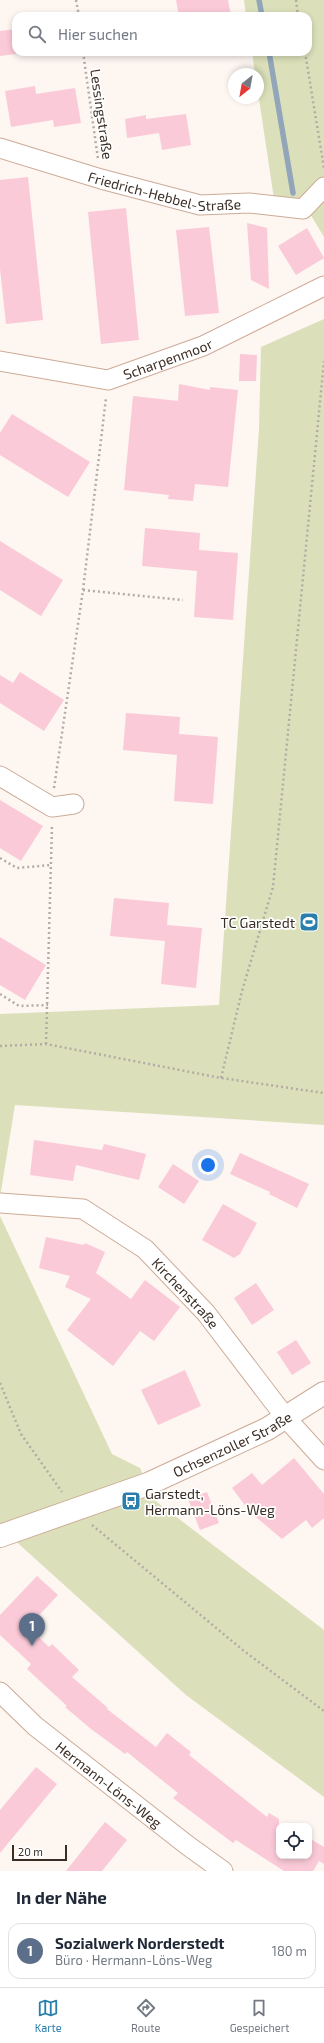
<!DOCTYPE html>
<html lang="de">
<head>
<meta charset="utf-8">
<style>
	body { margin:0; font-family:"Exo 2",sans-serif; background:#f6f6f7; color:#1f2937 }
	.controls { position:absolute; right:12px; bottom:12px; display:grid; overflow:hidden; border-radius:8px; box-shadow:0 2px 6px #0003 }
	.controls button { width:36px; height:36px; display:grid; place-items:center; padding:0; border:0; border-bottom:1px solid #e0e1e3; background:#fff; color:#1f2937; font:20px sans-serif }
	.compass { position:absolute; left:228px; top:68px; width:36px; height:36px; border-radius:50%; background:#fff; box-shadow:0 2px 6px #0003; rotate:211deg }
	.scale { position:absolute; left:12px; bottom:10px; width:55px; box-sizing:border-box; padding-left:4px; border:2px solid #3a2d25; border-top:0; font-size:11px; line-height:14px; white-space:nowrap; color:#3a2d25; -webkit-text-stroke:3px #fff; paint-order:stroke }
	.you { position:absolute; left:208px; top:1165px; width:14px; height:14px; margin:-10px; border:3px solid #fff; border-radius:50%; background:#1a73e8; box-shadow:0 0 0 6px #1a73e833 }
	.badge { display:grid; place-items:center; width:26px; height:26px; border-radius:50%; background:#297eae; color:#fff; font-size:13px; font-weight:700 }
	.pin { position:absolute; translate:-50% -33px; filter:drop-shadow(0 1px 2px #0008) }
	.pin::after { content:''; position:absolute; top:21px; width:14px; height:12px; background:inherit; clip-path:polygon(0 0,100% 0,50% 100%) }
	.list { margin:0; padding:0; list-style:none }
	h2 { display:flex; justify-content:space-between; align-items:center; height:52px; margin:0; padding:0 16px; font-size:17px }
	h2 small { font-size:13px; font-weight:400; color:#747a83 }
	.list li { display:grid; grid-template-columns:26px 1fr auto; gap:12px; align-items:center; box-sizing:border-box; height:56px; margin:0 8px 8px; padding:0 8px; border:1px solid #e0e1e3; border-radius:12px }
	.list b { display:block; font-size:15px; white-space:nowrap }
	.list p { margin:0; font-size:13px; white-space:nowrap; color:#747a83 }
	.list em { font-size:13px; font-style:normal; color:#747a83 }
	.icon { flex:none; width:22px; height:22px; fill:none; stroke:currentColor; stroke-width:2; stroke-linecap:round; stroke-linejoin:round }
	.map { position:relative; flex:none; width:324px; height:1871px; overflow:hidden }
	.search { position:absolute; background:#fff; box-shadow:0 2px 6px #0003; left:12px; right:12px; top:12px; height:44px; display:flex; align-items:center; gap:10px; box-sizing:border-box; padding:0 14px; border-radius:12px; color:#747a83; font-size:15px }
	.sheet { height:116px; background:#fff }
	nav { display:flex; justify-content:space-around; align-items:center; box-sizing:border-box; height:56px; border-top:1px solid #e0e1e3; background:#fff; font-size:11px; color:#747a83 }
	nav a { display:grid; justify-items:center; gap:2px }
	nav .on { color:#297eae }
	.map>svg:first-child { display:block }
	.green { fill:#dbe0ba }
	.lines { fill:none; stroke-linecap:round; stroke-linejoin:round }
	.stream { stroke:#92a5b9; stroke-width:5.5 }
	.building { fill:#fbcad8 }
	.minor-casing { stroke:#cdab97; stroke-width:21 }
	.tertiary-casing { stroke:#cdab97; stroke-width:24 }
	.path { stroke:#b4aba5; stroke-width:2.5; stroke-dasharray:2 3; stroke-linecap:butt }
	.minor { stroke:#fff; stroke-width:19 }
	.tertiary { stroke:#fff; stroke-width:22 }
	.labels { text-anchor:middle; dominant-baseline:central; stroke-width:3.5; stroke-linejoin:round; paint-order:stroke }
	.street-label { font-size:14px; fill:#3a2d25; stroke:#fff }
	.poi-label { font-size:14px; fill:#3a2d25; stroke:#fff; text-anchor:end }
</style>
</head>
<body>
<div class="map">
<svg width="324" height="1871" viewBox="0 0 324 1871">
	<rect width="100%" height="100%" fill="#fdf6f1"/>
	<!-- green -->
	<g class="green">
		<path d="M244,0H324V237L303,202L274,199L258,92V74H255L252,52H308V16H246Z"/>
		<path d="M324,319V1125L15,1105L0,1197V1014L219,1005L259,429L261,347Z"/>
		<path d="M0,1216L112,1454L140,1468L153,1499L324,1630V1797L186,1695L0,1527Z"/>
	</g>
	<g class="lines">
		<!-- stream -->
		<g class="stream">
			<path d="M259,0L262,16"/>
			<path d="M269,52L293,193"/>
		</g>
	</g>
	<!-- building -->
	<g class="building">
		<path d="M176,0H228L231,16H179Z"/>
		<path d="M16,29V54L0,56V31Z"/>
		<path d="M35,86L36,94L75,88L81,123L54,127L53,120L11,127L5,91Z"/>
		<path d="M186,114L191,145L162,150L159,133L127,138L125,119L146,115V119Z"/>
		<path d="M28,177L43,320L6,324L0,269V180Z"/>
		<path d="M126,208L139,340L101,344L88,212Z"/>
		<path d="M247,223L267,228L269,289L251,280Z"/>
		<path d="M209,227L219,313L185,316L176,230Z"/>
		<path d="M307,228L324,258L296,275L278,246Z"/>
		<path d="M240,354L257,355L256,381H239Z"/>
		<path d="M179,384L210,390V387L238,390L228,487L195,484L193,501L168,499L169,495L124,490L133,396L178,401Z"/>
		<path d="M12,414L90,462L68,497L0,455V433Z"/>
		<path d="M145,528L200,533L199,550L238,553L233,620L194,617L197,571L142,566Z"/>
		<path d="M0,541L63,580L41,616L0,590Z"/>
		<path d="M20,672L64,700L44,731L0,703V675L13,683Z"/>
		<path d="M126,713L180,717L179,734L218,737L213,804L174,801L177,755L123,750Z"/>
		<path d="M0,800L43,826L21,861L0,848Z"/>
		<path d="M114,898L169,903L167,925L202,928L196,988L161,984L165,941L110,936Z"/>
		<path d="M0,937L46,965L25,1000L0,985Z"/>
		<path d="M34,1140L102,1150L104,1144L146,1154L139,1180L76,1165L73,1181L30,1175Z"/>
		<path d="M240,1153L309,1184L297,1208L269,1194L270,1192L230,1174Z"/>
		<path d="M173,1164L199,1181L184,1204L158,1187Z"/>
		<path d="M223,1204L257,1223L240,1254L234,1258L202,1240Z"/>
		<path d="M46,1237L84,1245L85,1243L105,1252L96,1273L131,1299L145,1280L180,1307L154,1341L140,1331L113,1366L67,1330L91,1299L65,1287L70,1276L39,1268Z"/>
		<path d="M256,1283L274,1310L252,1325L234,1298Z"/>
		<path d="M296,1340L311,1363L292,1375L277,1352Z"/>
		<path d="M185,1370L201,1406L158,1425L141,1390Z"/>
		<path d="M294,1458L324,1494V1518L312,1528L306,1520L282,1539L250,1512L232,1488L252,1473L262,1485Z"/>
		<path d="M207,1492L219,1523L200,1530L188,1499Z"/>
		<path d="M37,1576L58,1595L28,1627L49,1647L52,1644L79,1670L72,1677L108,1708L107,1709L156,1747L167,1733L191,1752L189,1755L267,1817L269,1813L279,1819V1856H309V1838L324,1847V1864L319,1861L313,1871H284L236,1840L233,1843L173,1798L178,1793L127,1752L125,1754L91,1729L65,1707L67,1706L27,1669L31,1664L0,1635V1615Z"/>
		<path d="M36,1767L57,1784L0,1853V1810Z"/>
		<path d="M105,1822L127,1840L102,1871H66Z"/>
	</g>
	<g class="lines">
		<!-- minor casing -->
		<g class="minor-casing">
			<g id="minor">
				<path id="s1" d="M0,148L101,179L200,205L249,203L303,209L324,187"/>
				<path id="s2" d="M0,361L108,380L203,346L324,286"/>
				<path d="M0,776L52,807L74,804"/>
				<path id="s3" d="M0,1203L83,1209L145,1249L206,1313L286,1418L324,1460"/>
				<path id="s4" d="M0,1692L35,1726L187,1845L223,1871"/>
			</g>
		</g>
		<!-- tertiary casing -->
		<g class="tertiary-casing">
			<g id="tertiary">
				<path id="s5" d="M0,1536L148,1484L267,1429L324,1393"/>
			</g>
		</g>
		<!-- path -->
		<g class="path">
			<path d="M76,0L79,16"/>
			<path d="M296,0L298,16"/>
			<path d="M83,52L98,159"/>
			<path d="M305,52L324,168"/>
			<path d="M83,590L183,600"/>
			<path d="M54,788L83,590L106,398"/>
			<path d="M0,858L17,868L51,865"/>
			<path d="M0,994L19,1006L48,1005"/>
			<path d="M46,1044L52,825"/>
			<path d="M0,1046L46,1044L221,1078L324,1093"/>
			<path d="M221,1078L242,991L273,887L324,361"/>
			<path d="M0,1383L21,1434L62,1492"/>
			<path d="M92,1525L244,1651L324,1711"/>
		</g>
		<!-- minor -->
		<use href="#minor" class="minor"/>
		<!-- tertiary -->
		<use href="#tertiary" class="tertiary"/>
	</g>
	<!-- icons -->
	<defs>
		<g id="stadium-square" transform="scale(1)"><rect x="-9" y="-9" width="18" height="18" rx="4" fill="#297eae" stroke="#fff"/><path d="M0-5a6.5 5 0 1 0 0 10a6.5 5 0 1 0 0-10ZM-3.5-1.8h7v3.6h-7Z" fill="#fff"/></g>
		<g id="bus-square" transform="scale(1)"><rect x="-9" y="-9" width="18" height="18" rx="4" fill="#297eae" stroke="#fff"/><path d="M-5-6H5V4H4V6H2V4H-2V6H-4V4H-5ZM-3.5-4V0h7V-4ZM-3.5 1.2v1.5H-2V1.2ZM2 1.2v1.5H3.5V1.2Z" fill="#fff"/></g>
	</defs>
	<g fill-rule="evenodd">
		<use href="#stadium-square" x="309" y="922"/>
		<use href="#bus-square" x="131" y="1501"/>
	</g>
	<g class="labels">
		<!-- street labels -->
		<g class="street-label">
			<text transform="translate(102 114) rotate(82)">Lessingstraße</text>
			<text stroke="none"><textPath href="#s1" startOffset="171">Friedrich-Hebbel-Straße</textPath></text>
			<text stroke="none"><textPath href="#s2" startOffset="173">Scharpenmoor</textPath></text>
			<text stroke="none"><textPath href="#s3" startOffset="217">Kirchenstraße</textPath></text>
			<text stroke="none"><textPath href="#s5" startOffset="250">Ochsenzoller Straße</textPath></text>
			<text stroke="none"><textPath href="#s4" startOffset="143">Hermann-Löns-Weg</textPath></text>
		</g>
		<!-- poi labels -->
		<g class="poi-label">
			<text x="295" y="922">TC Garstedt</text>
			<text x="145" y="1493" text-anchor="start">Garstedt,<tspan x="145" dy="16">Hermann-Löns-Weg</tspan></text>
		</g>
	</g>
</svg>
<div class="controls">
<button><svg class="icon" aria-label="locate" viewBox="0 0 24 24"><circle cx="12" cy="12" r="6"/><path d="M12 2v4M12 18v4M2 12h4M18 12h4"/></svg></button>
</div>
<svg class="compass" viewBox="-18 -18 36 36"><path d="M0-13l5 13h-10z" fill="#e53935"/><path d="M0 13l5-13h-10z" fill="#747a83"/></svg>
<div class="scale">20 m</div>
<div class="you"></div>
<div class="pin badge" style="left:32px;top:1646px;background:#5c6f8a">1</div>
<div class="search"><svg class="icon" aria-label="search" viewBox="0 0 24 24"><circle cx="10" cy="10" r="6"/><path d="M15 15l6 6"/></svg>Hier suchen</div>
</div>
<section class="sheet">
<h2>In der Nähe<small></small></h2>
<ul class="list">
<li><span class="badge" style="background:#5c6f8a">1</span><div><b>Sozialwerk Norderstedt</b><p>Büro · Hermann-Löns-Weg</p></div><em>180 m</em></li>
</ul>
</section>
<nav>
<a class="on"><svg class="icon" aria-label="map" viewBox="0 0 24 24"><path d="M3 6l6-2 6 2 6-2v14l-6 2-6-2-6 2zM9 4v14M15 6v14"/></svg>Karte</a>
<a><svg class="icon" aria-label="directions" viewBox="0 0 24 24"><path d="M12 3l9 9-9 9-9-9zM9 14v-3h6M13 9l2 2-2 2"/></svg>Route</a>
<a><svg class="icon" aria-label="saved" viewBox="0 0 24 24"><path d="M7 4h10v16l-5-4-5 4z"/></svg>Gespeichert</a>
</nav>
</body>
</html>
